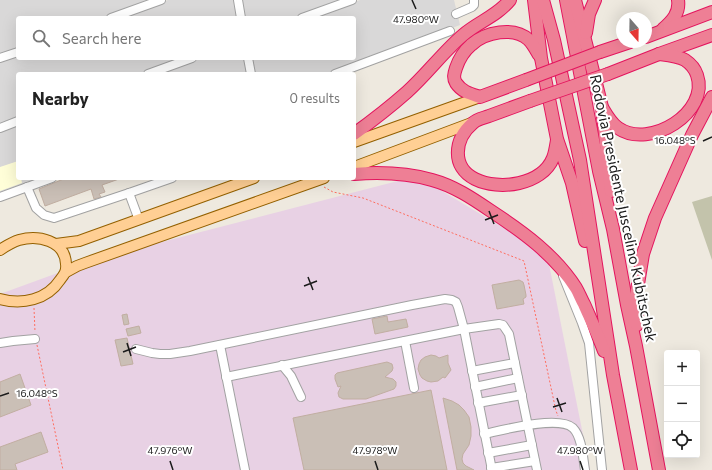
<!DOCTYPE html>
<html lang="en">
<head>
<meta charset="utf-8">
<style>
	body { margin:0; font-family:Commissioner,sans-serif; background:#f6f6f6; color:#222 }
	.controls { position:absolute; right:12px; bottom:12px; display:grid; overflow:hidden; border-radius:4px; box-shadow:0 4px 16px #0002 }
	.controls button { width:36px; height:36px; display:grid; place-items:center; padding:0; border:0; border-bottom:1px solid #e0e0e0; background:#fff; color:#222; font:20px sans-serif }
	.compass { position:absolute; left:616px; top:12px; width:36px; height:36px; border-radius:50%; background:#fff; box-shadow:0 4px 16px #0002; rotate:160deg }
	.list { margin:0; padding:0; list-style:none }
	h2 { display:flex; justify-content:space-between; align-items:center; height:52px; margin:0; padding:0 16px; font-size:17px }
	h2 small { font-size:13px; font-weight:400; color:#767676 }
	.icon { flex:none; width:22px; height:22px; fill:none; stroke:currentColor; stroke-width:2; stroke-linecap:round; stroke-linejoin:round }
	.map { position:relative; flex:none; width:712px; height:470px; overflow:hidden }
	.search { position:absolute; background:#fff; box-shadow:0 4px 16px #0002; left:16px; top:16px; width:340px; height:44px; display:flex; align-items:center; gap:10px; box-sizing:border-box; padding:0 14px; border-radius:4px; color:#767676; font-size:15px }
	.panel { position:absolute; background:#fff; box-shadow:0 4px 16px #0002; left:16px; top:72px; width:340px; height:108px; border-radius:4px }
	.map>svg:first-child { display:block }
	.residential { fill:#d9d8d8 }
	.industrial { fill:#e8d1e4 }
	.education { fill:#fffed8 }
	.construction { fill:#c3c3ab }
	.building { fill:#cabfb6; stroke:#c1aea1 }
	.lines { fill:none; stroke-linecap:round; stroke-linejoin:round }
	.minor-casing { stroke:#a2a2a2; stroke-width:10 }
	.major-casing { stroke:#936000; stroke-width:12 }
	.highway-casing { stroke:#e4145e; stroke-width:14 }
	.path { stroke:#ff6e60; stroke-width:1; stroke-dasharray:2 2; stroke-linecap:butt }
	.minor { stroke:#fff; stroke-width:8 }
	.major { stroke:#ffcf94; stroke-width:10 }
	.highway { stroke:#ee7f95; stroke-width:12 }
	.highway-bridge-casing { stroke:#e4145e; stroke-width:14; stroke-linecap:butt }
	.highway-bridge { stroke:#ee7f95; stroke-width:12 }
	.ticks { fill:none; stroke:#1b1b1b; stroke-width:1.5 }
	.labels { text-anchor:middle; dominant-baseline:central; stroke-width:4; stroke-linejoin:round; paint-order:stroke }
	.street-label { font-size:15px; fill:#1b1b1b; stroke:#fff }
	.ticks-label { font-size:10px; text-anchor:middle; fill:#1b1b1b; stroke:#fff; stroke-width:4; stroke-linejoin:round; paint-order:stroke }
</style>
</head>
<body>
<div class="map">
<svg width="712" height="470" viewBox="0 0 712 470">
	<rect width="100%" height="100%" fill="#eee9df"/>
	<!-- residential -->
	<g class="residential">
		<path d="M0,0H154L105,18H18V49L0,56Z"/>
		<path d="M168,0H235L238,18H119Z"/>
		<path d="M240,0H345L295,18H243Z"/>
		<path d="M360,0H454L460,25L330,74H254L251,58H354V18H310Z"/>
		<path d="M18,54V58H185L142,74H18V119L0,126V61Z"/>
		<path d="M198,58H245L248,74H155Z"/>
		<path d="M18,124V178H41L0,193V131Z"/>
	</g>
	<!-- industrial -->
	<path class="industrial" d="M417,176L547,254L590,470H0V294L96,259Z"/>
	<!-- education -->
	<path class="education" d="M18,161V178H21L22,183L0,191V167Z"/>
	<!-- construction -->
	<path class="construction" d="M712,196V260L692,202Z"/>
	<!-- building -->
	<g class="building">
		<path d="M66,178H119V179L102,185L105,192L99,194L101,197L94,199L91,189L45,206L39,189Z"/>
		<path d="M519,280L523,282L524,285L526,295V297L523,299L524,304L497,309L492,285Z"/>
		<path d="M127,314L129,324L124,325L122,315Z"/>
		<path d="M387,316L388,322L406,319L408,327L375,334L372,319Z"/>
		<path d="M139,326L141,333L128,336L126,329Z"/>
		<path d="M127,338L133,364L121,366L115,340Z"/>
		<path d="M431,355L436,356L439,358L448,355V363L451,370L445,378L443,377L438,381L431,382L427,381L422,378L420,375L418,369L419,364L421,360L425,357Z"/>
		<path d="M387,362L392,364L393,368L392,371L385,377L393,379L396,382V386L394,389L366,399H343L339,397L338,393L341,386L338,387L335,379V375L337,373Z"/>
		<path d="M20,374L31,405L0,417V382Z"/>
		<path d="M431,390L447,470H304L293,418Z"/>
		<path d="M443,398L452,401L459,405L464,410L469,417L471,427V436L469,445L463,454L462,459L463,463L466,466L474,470H457Z"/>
		<path d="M41,432L48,452L15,464L17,470H0V447Z"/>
	</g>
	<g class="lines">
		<!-- minor casing -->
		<g class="minor-casing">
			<g id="minor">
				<path d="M238,0L241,18"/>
				<path d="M456,14L472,7L474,5V0"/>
				<path d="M111,18L161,0"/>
				<path d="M302,18L352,0"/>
				<path d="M0,58L18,52"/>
				<path d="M248,58L251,74"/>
				<path d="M148,74L192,58"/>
				<path d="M335,74L450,31"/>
				<path d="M0,128L18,121"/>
				<path d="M27,187L36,208L44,215L54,218L129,193L172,178"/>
				<path d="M129,193L139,220"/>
				<path d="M0,197L52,178"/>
				<path d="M563,276L582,323L589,343L602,470"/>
				<path d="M405,341L414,388"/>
				<path d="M0,343L13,341L35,339"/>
				<path d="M220,345L245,470"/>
				<path d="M136,349L152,353L160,354H170L190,351L412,305L445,299L452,300L456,302L458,307L464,329L492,470"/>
				<path d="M282,365L291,376L301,397"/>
				<path d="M472,371L515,363"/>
				<path d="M226,377L464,329L499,324L503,325L509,334L537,470"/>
				<path d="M475,387L518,378"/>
				<path d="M478,403L522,395"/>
				<path d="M484,434C503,430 559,415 573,428C582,437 583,458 585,470"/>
				<path d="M488,453L532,445"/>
				<path d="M491,468L535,461"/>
			</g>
		</g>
		<!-- major casing -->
		<g class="major-casing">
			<g id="major">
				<path d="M354,142L480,97"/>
				<path d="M354,167L474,122"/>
				<path d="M56,244L79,241L254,178"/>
				<path d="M0,250C6,246 12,242 19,240C38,235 65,240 66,264C67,271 64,275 60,280C47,300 22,305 0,299"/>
				<path d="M66,272L77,266L85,263L324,178"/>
			</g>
		</g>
		<!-- highway casing -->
		<g class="highway-casing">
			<g id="highway">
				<path d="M534,0L541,58L557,139L572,183L585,241"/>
				<path d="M543,0L554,40L580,160L613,375L631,470"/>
				<path d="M566,0L599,171L613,229L627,305L636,346L659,470"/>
				<path d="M575,0L602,107L611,191"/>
				<path d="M663,29C672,21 680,13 678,0"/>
				<path d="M586,33L589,14L595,0"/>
				<path d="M646,37L712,12"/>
				<path d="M600,52L630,42"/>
				<path d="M608,74L659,54L712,35"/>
				<path d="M526,80L480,97C471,94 462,92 456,83C453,78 454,74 456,68C459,59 464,51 471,45C485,32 514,26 529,40C533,44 536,50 539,55"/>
				<path d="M530,101C516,106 503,111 489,116C484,118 477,119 473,123C454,139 451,167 475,179C499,191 542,185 553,158C555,153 556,146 557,140"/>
				<path d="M603,109C607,116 611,123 618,128C650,150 710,112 697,75C695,69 691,64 685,60C678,56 667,55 659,54"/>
				<path d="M354,134C372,121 390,107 407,92C427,74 443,52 463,35C478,22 497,16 510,0"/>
				<path d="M354,174C380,172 407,173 432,180C454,186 472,198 491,211C523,232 555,255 576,288C579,293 581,299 584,304C591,320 598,335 604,351"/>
				<path d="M637,325V290L643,254L655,218L692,135L712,97"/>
			</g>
		</g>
		<!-- path -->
		<g class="path">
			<path d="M324,187L333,192L363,198L524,261L556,411L558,416"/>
			<path d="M34,308L35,332"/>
			<path d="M37,345L63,470"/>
		</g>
		<!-- minor -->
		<use href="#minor" class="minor"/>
		<!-- major -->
		<use href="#major" class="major"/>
		<!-- highway -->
		<use href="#highway" class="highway"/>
		<!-- highway-bridge casing -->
		<g class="highway-bridge-casing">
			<g id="highway-bridge">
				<path d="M526,80L600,52"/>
				<path d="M530,101L608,74"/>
			</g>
		</g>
		<!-- highway-bridge -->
		<use href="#highway-bridge" class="highway-bridge"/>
	</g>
	<!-- ticks -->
	<path class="ticks" d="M412,0L416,9M703,141L712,137M489,211L494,224M485,220L498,215M308,277L313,290M304,286L317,281M127,343L131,356M123,352L136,347M0,396L9,393M557,398L562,412M553,407L566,403M170,461L173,470M375,461L378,470M580,461L583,470"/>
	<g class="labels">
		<!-- street labels -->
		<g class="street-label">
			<text transform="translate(624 208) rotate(78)">Rodovia Presidente Juscelino Kubitschek</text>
		</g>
	</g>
	<g class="ticks-label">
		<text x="416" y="23">47.980°W</text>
		<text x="675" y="144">16.048°S</text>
		<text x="37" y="397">16.048°S</text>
		<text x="170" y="454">47.976°W</text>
		<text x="375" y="454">47.978°W</text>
		<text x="580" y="454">47.980°W</text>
	</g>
</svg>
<div class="controls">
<button>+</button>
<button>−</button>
<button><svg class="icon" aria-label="locate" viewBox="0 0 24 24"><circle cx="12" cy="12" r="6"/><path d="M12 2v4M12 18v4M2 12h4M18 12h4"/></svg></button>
</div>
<svg class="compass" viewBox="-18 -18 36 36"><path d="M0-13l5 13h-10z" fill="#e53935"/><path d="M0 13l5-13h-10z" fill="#767676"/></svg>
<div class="search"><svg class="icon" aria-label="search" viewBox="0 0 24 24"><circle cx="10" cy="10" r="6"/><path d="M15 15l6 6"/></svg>Search here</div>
<section class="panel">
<h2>Nearby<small>0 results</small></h2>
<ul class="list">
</ul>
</section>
</div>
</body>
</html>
